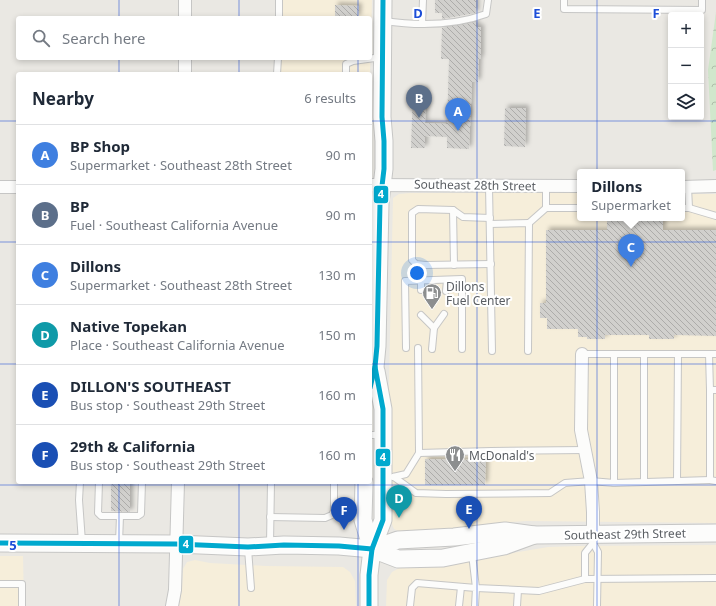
<!DOCTYPE html>
<html lang="en">
<head>
<meta charset="utf-8">
<style>
	body { margin:0; font-family:"Noto Sans",sans-serif; background:#f6f6f7; color:#1f2937 }
	.controls { position:absolute; right:12px; top:12px; display:grid; overflow:hidden; border-radius:4px; box-shadow:0 2px 6px #0003 }
	.controls button { width:36px; height:36px; display:grid; place-items:center; padding:0; border:0; border-bottom:1px solid #e0e1e3; background:#fff; color:#1f2937; font:20px sans-serif }
	.you { position:absolute; left:417px; top:273px; width:14px; height:14px; margin:-10px; border:3px solid #fff; border-radius:50%; background:#1a73e8; box-shadow:0 0 0 6px #1a73e833 }
	.badge { display:grid; place-items:center; width:26px; height:26px; border-radius:50%; background:#8c8e8f; color:#fff; font-size:13px; font-weight:700 }
	.pin { position:absolute; translate:-50% -33px; filter:drop-shadow(0 1px 2px #0008) }
	.pin::after { content:''; position:absolute; top:21px; width:14px; height:12px; background:inherit; clip-path:polygon(0 0,100% 0,50% 100%) }
	.popup { position:absolute; left:577px; top:169px; width:108px; height:52px; box-sizing:border-box; display:grid; place-content:center; border-radius:4px; background:#fff; filter:drop-shadow(0 1px 3px #0005); font-size:13px; white-space:nowrap; color:#747a83 }
	.popup b { font-size:15px; color:#1f2937 }
	.popup::after { content:''; position:absolute; left:50%; top:100%; margin-left:-8px; border:8px solid transparent; border-top-color:#fff }
	.list { margin:0; padding:0; list-style:none }
	h2 { display:flex; justify-content:space-between; align-items:center; height:52px; margin:0; padding:0 16px; font-size:17px }
	h2 small { font-size:13px; font-weight:400; color:#747a83 }
	.list li { display:grid; grid-template-columns:26px 1fr auto; gap:12px; align-items:center; box-sizing:border-box; height:60px; padding:0 16px; border-top:1px solid #e0e1e3 }
	.list b { display:block; font-size:15px; white-space:nowrap }
	.list p { margin:0; font-size:13px; white-space:nowrap; color:#747a83 }
	.list em { font-size:13px; font-style:normal; color:#747a83 }
	.icon { flex:none; width:22px; height:22px; fill:none; stroke:currentColor; stroke-width:2; stroke-linecap:round; stroke-linejoin:round }
	.map { position:relative; flex:none; width:716px; height:606px; overflow:hidden }
	.search { position:absolute; background:#fff; box-shadow:0 2px 6px #0003; left:16px; top:16px; width:356px; height:44px; display:flex; align-items:center; gap:10px; box-sizing:border-box; padding:0 14px; border-radius:4px; color:#747a83; font-size:15px }
	.panel { position:absolute; background:#fff; box-shadow:0 2px 6px #0003; left:16px; top:72px; width:356px; height:412px; border-radius:4px }
	.map>svg:first-child { display:block }
	.commercial { fill:#f6eeda }
	.forest { fill:url(#forest-crowns) }
	.building { fill:url(#building-back-hatch); filter:url(#shadow) }
	.lines { fill:none; stroke-linecap:round; stroke-linejoin:round }
	.service-casing { stroke:#c6c6c5; stroke-width:8 }
	.minor-casing { stroke:#c6c6c5; stroke-width:14 }
	.secondary-casing { stroke:#c6c6c5; stroke-width:19 }
	.service { stroke:#fcfcfb; stroke-width:6 }
	.minor { stroke:#fcfcfb; stroke-width:12 }
	.secondary { stroke:#fcfcfb; stroke-width:17 }
	.bus-1-casing { stroke:#fff; stroke-width:8 }
	.bus-1 { stroke:#00a9ce; stroke-width:5 }
	.grid { fill:none; stroke:#1d4ed8; stroke-width:1; stroke-opacity:0.55 }
	.labels { text-anchor:middle; dominant-baseline:central; stroke-width:4; stroke-linejoin:round; paint-order:stroke }
	.street-label { font-size:12px; fill:#595d62; stroke:#fff }
	.poi-label { font-size:12px; fill:#595d62; stroke:#fff; text-anchor:start }
	.grid-label { font-size:13px; text-anchor:middle; font-weight:bold; fill:#1d4ed8; stroke:#fff; stroke-width:4; stroke-linejoin:round; paint-order:stroke }
	.line-badge { stroke:#fff; stroke-width:1.5 }
	.badge-label { font-size:11px; text-anchor:middle; font-weight:bold; fill:#fff }
</style>
</head>
<body>
<div class="map">
<svg width="716" height="606" viewBox="0 0 716 606">
	<defs>
		<pattern id="forest-crowns" width="20" height="18" patternUnits="userSpaceOnUse"><rect width="20" height="18" fill="#d1e7cc"/><path d="M2 6a3 3 0 1 1 6 0M12 15a3 3 0 1 1 6 0" fill="none" stroke="#adbea9"/></pattern>
		<pattern id="building-back-hatch" width="6" height="6" patternUnits="userSpaceOnUse"><rect width="6" height="6" fill="#d1d0cd"/><path d="M-1 5l2 2M0 0l6 6M5-1l2 2" fill="none" stroke="#adacaa"/></pattern>
		<filter id="shadow"><feDropShadow dx="3" dy="-3" stdDeviation="2" flood-color="#0004"/></filter>
	</defs>
	<rect width="100%" height="100%" fill="#eae8e3"/>
	<!-- commercial -->
	<g class="commercial">
		<path d="M275,0H372L370,74H274V58H370V18H275Z"/>
		<path d="M410,193H580V218H682V194H716V523L527,521L510,522L441,534L401,532L394,529L391,522L389,512V381L393,198L399,194Z"/>
		<path d="M716,545V606H386L387,580L392,572L401,567L495,556L548,547L578,546Z"/>
		<path d="M0,556H23L24,606H0Z"/>
		<path d="M195,560L210,563L266,566L343,567L350,572L355,581L356,606H179L182,590L183,569L187,562Z"/>
	</g>
	<!-- forest -->
	<path class="forest" d="M716,12V170L713,171L708,70Z"/>
	<!-- building -->
	<g class="building">
		<path d="M435,0H476V13L442,19V13H435Z"/>
		<path d="M335,5L359,6L358,18H335Z"/>
		<path d="M476,22V27H481V59H479L478,82H472L469,149L447,148V137L425,136V148H411L413,89H426L425,123L447,124L449,59H441L442,28Z"/>
		<path d="M505,108H526L525,147L504,146Z"/>
		<path d="M607,218H663V230H716V336L674,335V339H649V335H605V339H587V337H578V329H547V318H540V303H546V230H607Z"/>
		<path d="M425,459L486,460L485,485H425Z"/>
		<path d="M111,482H130V512L111,511Z"/>
	</g>
	<g class="lines">
		<!-- service casing -->
		<g class="service-casing">
			<g id="service">
				<path d="M564,0V9L702,10V0"/>
				<path d="M279,18V0"/>
				<path d="M384,21C418,26 453,26 486,14L488,0"/>
				<path d="M422,24L423,0"/>
				<path d="M277,74L278,58"/>
				<path d="M346,74V64L353,61L382,57"/>
				<path d="M489,186L492,351"/>
				<path d="M546,186V208H580"/>
				<path d="M682,208H689L688,187"/>
				<path d="M689,208L716,216"/>
				<path d="M453,210L454,265"/>
				<path d="M490,218L463,217L453,210L418,209L412,213V260L416,264L425,265L491,264"/>
				<path d="M529,223L546,208"/>
				<path d="M490,224L529,223L528,351"/>
				<path d="M421,280V290"/>
				<path d="M446,291L447,280"/>
				<path d="M421,315L434,328L444,314"/>
				<path d="M406,348L405,281L462,279V349"/>
				<path d="M432,349L434,328"/>
				<path d="M582,354H716"/>
				<path d="M614,354V483"/>
				<path d="M709,354L710,390H716"/>
				<path d="M710,390V480L716,481"/>
				<path d="M370,435H382"/>
				<path d="M419,453L491,451L585,450"/>
				<path d="M393,477L406,474L419,453L418,348"/>
				<path d="M394,477L416,493L446,494L550,493L565,483L591,481L614,483L710,480"/>
				<path d="M677,481L678,354"/>
				<path d="M80,482L79,500L82,542"/>
				<path d="M99,482L98,513L101,516H138L141,514L142,482"/>
				<path d="M644,482V354"/>
				<path d="M270,517L325,518L332,515L334,511V482"/>
				<path d="M593,535V543L598,552L597,606"/>
				<path d="M119,543L120,516"/>
				<path d="M270,544L271,482"/>
				<path d="M248,549L251,588"/>
				<path d="M472,554L476,588L539,591L585,579L716,578"/>
				<path d="M585,579V553L593,543"/>
				<path d="M0,584H22V606"/>
				<path d="M410,606L412,588L417,583L476,588L475,606"/>
				<path d="M459,606L461,587"/>
				<path d="M517,606L518,590"/>
			</g>
		</g>
		<!-- minor casing -->
		<g class="minor-casing">
			<g id="minor">
				<path d="M185,18V0"/>
				<path d="M185,74V58"/>
				<path d="M370,185L580,186"/>
				<path d="M0,187H18"/>
				<path d="M682,187L716,186"/>
				<path d="M582,354L581,430L591,481L593,512V534"/>
				<path d="M172,606L175,590L178,482"/>
			</g>
		</g>
		<!-- secondary casing -->
		<g class="secondary-casing">
			<g id="secondary">
				<path d="M370,388L375,367L377,346L380,203L384,169V141L382,117L383,0"/>
				<path d="M364,482L363,520L372,549"/>
				<path d="M0,543L176,544L248,547L284,545L339,546L372,549L398,559L443,558L463,554L504,546L534,535"/>
				<path d="M372,549L398,540L454,537L505,531L534,535L716,533"/>
				<path d="M369,606V575L372,549L383,520V409L376,371"/>
			</g>
		</g>
		<!-- service -->
		<use href="#service" class="service"/>
		<!-- minor -->
		<use href="#minor" class="minor"/>
		<!-- secondary -->
		<use href="#secondary" class="secondary"/>
		<!-- bus-1 casing -->
		<g class="bus-1-casing">
			<g id="bus-1">
				<path d="M370,388L375,367L377,346L380,203L384,169V141L382,117L383,0"/>
				<path d="M0,543L176,544L248,547L284,545L339,546L372,549"/>
				<path d="M369,606V575L372,549L383,520V409L375,367"/>
			</g>
		</g>
		<!-- bus-1 -->
		<use href="#bus-1" class="bus-1"/>
	</g>
	<!-- grid -->
	<path class="grid" d="M119,0V18M239,0V18M358,0V18M477,0V606M597,0V606M119,58V74M239,58V74M358,58V74M0,121H18M370,121H716M0,242H18M370,242H716M0,364H18M370,364H716M119,482V606M239,482V606M358,482V606M0,485H716"/>
	<!-- icons -->
	<defs>
		<g id="fuel-pin" transform="scale(1)"><path d="M0 17L-7.5 6A9.5 9.5 0 1 1 7.5 6Z" fill="#8c8e8f" stroke="#fff"/><path d="M-5.5-6h7V0h2V4h1.3V-2.5L3-4.5l.8-.8L6-3V5H2.5V1h-1V6h-7ZM-4.2-4.7v3.2H.2V-4.7Z" fill="#fff"/></g>
		<g id="restaurant-pin" transform="scale(1)"><path d="M0 17L-7.5 6A9.5 9.5 0 1 1 7.5 6Z" fill="#8c8e8f" stroke="#fff"/><path d="M-5-6h1v4h1v-4h1v4h1v-4h1v5L-1.5 .5V6h-2V.5L-5-1ZM5-6V6H3V1.5H1.5Q1.5-4 5-6Z" fill="#fff"/></g>
	</defs>
	<g fill-rule="evenodd">
		<use href="#fuel-pin" x="432" y="293"/>
		<use href="#restaurant-pin" x="455" y="455"/>
	</g>
	<g class="labels">
		<!-- street labels -->
		<g class="street-label">
			<text transform="translate(475 185) rotate(1)">Southeast 28th Street</text>
			<text transform="translate(625 534) rotate(-1)">Southeast 29th Street</text>
		</g>
		<!-- poi labels -->
		<g class="poi-label">
			<text x="446" y="286">Dillons<tspan x="446" dy="14">Fuel Center</tspan></text>
			<text x="469" y="455">McDonald's</text>
		</g>
	</g>
	<g class="grid-label">
		<text x="418" y="18">D</text>
		<text x="537" y="18">E</text>
		<text x="656" y="18">F</text>
		<text x="13" y="550">5</text>
	</g>
	<g class="line-badge">
		<rect x="373" y="185" width="16" height="19" rx="4" fill="#00a9ce"/>
		<rect x="375" y="448" width="16" height="19" rx="4" fill="#00a9ce"/>
		<rect x="178" y="535" width="16" height="19" rx="4" fill="#00a9ce"/>
	</g>
	<g class="badge-label">
		<text x="381" y="198">4</text>
		<text x="383" y="461">4</text>
		<text x="186" y="548">4</text>
	</g>
</svg>
<div class="controls">
<button>+</button>
<button>−</button>
<button><svg class="icon" aria-label="layers" viewBox="0 0 24 24"><path d="M12 4l9 5-9 5-9-5zM3 14l9 5 9-5"/></svg></button>
</div>
<div class="you"></div>
<div class="pin badge" style="left:458px;top:131px;background:#3f7fe0">A</div>
<div class="pin badge" style="left:419px;top:118px;background:#5c6f8a">B</div>
<div class="pin badge" style="left:631px;top:267px;background:#3f7fe0">C</div>
<div class="popup"><b>Dillons</b>Supermarket</div>
<div class="pin badge" style="left:399px;top:518px;background:#0f9aa8">D</div>
<div class="pin badge" style="left:469px;top:529px;background:#1a4fb4">E</div>
<div class="pin badge" style="left:344px;top:530px;background:#1a4fb4">F</div>
<div class="search"><svg class="icon" aria-label="search" viewBox="0 0 24 24"><circle cx="10" cy="10" r="6"/><path d="M15 15l6 6"/></svg>Search here</div>
<section class="panel">
<h2>Nearby<small>6 results</small></h2>
<ul class="list">
<li><span class="badge" style="background:#3f7fe0">A</span><div><b>BP Shop</b><p>Supermarket · Southeast 28th Street</p></div><em>90 m</em></li>
<li><span class="badge" style="background:#5c6f8a">B</span><div><b>BP</b><p>Fuel · Southeast California Avenue</p></div><em>90 m</em></li>
<li><span class="badge" style="background:#3f7fe0">C</span><div><b>Dillons</b><p>Supermarket · Southeast 28th Street</p></div><em>130 m</em></li>
<li><span class="badge" style="background:#0f9aa8">D</span><div><b>Native Topekan</b><p>Place · Southeast California Avenue</p></div><em>150 m</em></li>
<li><span class="badge" style="background:#1a4fb4">E</span><div><b>DILLON'S SOUTHEAST</b><p>Bus stop · Southeast 29th Street</p></div><em>160 m</em></li>
<li><span class="badge" style="background:#1a4fb4">F</span><div><b>29th &amp; California</b><p>Bus stop · Southeast 29th Street</p></div><em>160 m</em></li>
</ul>
</section>
</div>
</body>
</html>
